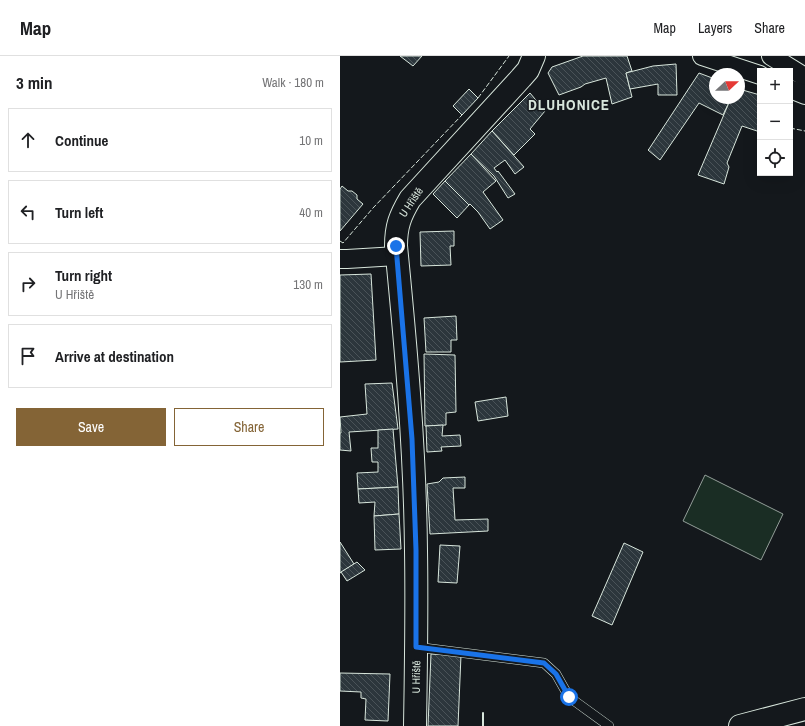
<!DOCTYPE html>
<html lang="en">
<head>
<meta charset="utf-8">
<style>
	body { margin:0; font-family:"Archivo Narrow",sans-serif; background:#f2f2f2; color:#202124 }
	.controls { position:absolute; right:12px; top:12px; display:grid; overflow:hidden; border-radius:0px; box-shadow:0 4px 16px #0002 }
	.controls button { width:36px; height:36px; display:grid; place-items:center; padding:0; border:0; border-bottom:1px solid #e0e0e0; background:#fff; color:#202124; font:20px sans-serif }
	.compass { position:absolute; left:369px; top:12px; width:36px; height:36px; border-radius:50%; background:#fff; box-shadow:0 4px 16px #0002; rotate:68deg }
	.stop { position:absolute; width:12px; height:12px; margin:-9px; border:3px solid #1a73e8; border-radius:50%; background:#fff }
	.stop.end { background:#1a73e8; border-color:#fff; box-shadow:0 1px 4px #0008 }
	.list { margin:0; padding:0; list-style:none }
	h2 { display:flex; justify-content:space-between; align-items:center; height:52px; margin:0; padding:0 16px; font-size:17px }
	h2 small { font-size:13px; font-weight:400; color:#757577 }
	.list li { display:grid; grid-template-columns:26px 1fr auto; gap:12px; align-items:center; box-sizing:border-box; height:64px; margin:0 8px 8px; padding:0 8px; border:1px solid #e0e0e0; border-radius:0px }
	.list b { display:block; font-size:15px; white-space:nowrap }
	.list p { margin:0; font-size:13px; white-space:nowrap; color:#757577 }
	.list em { font-size:13px; font-style:normal; color:#757577 }
	.actions { display:flex; gap:8px; padding:12px 16px }
	.actions a { flex:1; padding:9px 0; border:1px solid #846436; border-radius:0px; text-align:center; font-size:14px; color:#846436 }
	.actions .main { background:#846436; color:#fff }
	.icon { flex:none; width:22px; height:22px; fill:none; stroke:currentColor; stroke-width:2; stroke-linecap:round; stroke-linejoin:round }
	.map { position:relative; flex:none; width:465px; height:670px; overflow:hidden }
	header { display:flex; align-items:center; gap:24px; box-sizing:border-box; height:56px; padding:0 20px; background:#fff; border-bottom:1px solid #e0e0e0 }
	header strong { font-size:19px }
	nav { display:flex; gap:22px; margin-inline-start:auto; font-size:14px }
	main { display:flex }
	aside { flex:1; background:#fff }
	.map>svg:first-child { display:block }
	.pitch { fill:#1a2d24; stroke:#939e99 }
	.building { fill:url(#building-back-hatch); stroke:#d8e6dc }
	.lines { fill:none; stroke-linecap:round; stroke-linejoin:round }
	.lane-casing { stroke:#d8e6dc; stroke-width:10 }
	.street-casing { stroke:#d8e6dc; stroke-width:20 }
	.secondary-casing { stroke:#d8e6dc; stroke-width:24 }
	.highway-casing { stroke:#d8e6dc; stroke-width:24 }
	.lane { stroke:#14181c; stroke-width:9 }
	.street { stroke:#14181c; stroke-width:18 }
	.secondary { stroke:#14181c; stroke-width:22 }
	.highway { stroke:#14181c; stroke-width:22 }
	.fence { stroke:#d8e6dc; stroke-width:1; stroke-dasharray:5 2; stroke-linecap:butt }
	.wall { stroke:#d8e6dc; stroke-width:2 }
	.route { stroke:#1a73e8; stroke-width:5 }
	.labels { text-anchor:middle; dominant-baseline:central; stroke-width:3; stroke-linejoin:round; paint-order:stroke }
	.street-label { font-size:11px; fill:#d8e6dc; stroke:#14181c }
	.district-label { font-size:15px; font-weight:bold; letter-spacing:1px; fill:#d8e6dc; stroke:#14181c }
</style>
</head>
<body>
<header>
<strong>Map</strong>
<nav><a>Map</a><a>Layers</a><a>Share</a></nav>
</header>
<main>
<aside>
<h2>3 min<small>Walk · 180 m</small></h2>
<ul class="list">
<li><svg class="icon" aria-label="ahead" viewBox="0 0 24 24"><path d="M12 20V5M6 11l6-6 6 6"/></svg><div><b>Continue</b></div><em>10 m</em></li>
<li><svg class="icon" aria-label="left" viewBox="0 0 24 24"><path d="M17 20v-9H6M10 6l-5 5 5 5"/></svg><div><b>Turn left</b></div><em>40 m</em></li>
<li><svg class="icon" aria-label="right" viewBox="0 0 24 24"><path d="M7 20v-9h11M14 6l5 5-5 5"/></svg><div><b>Turn right</b><p>U Hřiště</p></div><em>130 m</em></li>
<li><svg class="icon" aria-label="arrive" viewBox="0 0 24 24"><path d="M6 21V4h12l-3 4 3 4H6"/></svg><div><b>Arrive at destination</b></div></li>
</ul>
<div class="actions"><a class="main">Save</a><a>Share</a></div>
</aside>
<div class="map">
<svg width="465" height="670" viewBox="0 0 465 670">
	<defs>
		<pattern id="building-back-hatch" width="6" height="6" patternUnits="userSpaceOnUse"><rect width="6" height="6" fill="#2c363c"/><path d="M-1 5l2 2M0 0l6 6M5-1l2 2" fill="none" stroke="#4a5358"/></pattern>
	</defs>
	<rect width="100%" height="100%" fill="#14181c"/>
	<!-- pitch -->
	<path class="pitch" d="M365,419L443,458L421,504L343,465Z"/>
	<!-- building -->
	<g class="building">
		<path d="M60,0H82L73,10Z"/>
		<path d="M243,0H287L292,15L286,17L292,41L272,48L266,22L245,28L241,31L219,39L208,17L212,11Z"/>
		<path d="M336,8L337,39H318V28L290,33L286,17L313,10Z"/>
		<path d="M359,17L375,23V42H391L383,59L359,47L320,104L308,94L309,93Z"/>
		<path d="M129,33L138,42L122,59L113,50Z"/>
		<path d="M399,33L420,39V76L402,70L387,107L389,111L384,128L358,119L391,42H399Z"/>
		<path d="M190,37L205,55L190,73L195,78L174,99L152,75Z"/>
		<path d="M152,75L184,111L175,118L165,104L154,112L157,116L158,115L175,138L168,142L154,120L131,98Z"/>
		<path d="M131,98L156,125L143,136L163,164L150,173L138,156L130,148L129,149L105,125Z"/>
		<path d="M105,125L129,149L117,162L93,138Z"/>
		<path d="M2,130L8,135H12L17,139V143L23,148L0,175V133Z"/>
		<path d="M114,175V190H110L111,209L81,210L80,176Z"/>
		<path d="M31,218L36,304L0,306V219Z"/>
		<path d="M116,260L117,284H111V296H86L84,262Z"/>
		<path d="M84,298L115,299L116,356L106,357V369L85,370Z"/>
		<path d="M52,327L58,373L9,376L11,395L0,394V377H1L0,361L27,358L25,328Z"/>
		<path d="M166,341L168,360L138,365L135,346Z"/>
		<path d="M103,369L102,380L120,379L121,390L101,391L102,395L87,396L86,370Z"/>
		<path d="M53,373L58,431L18,433L17,417L38,416V406H32L31,392H38V374Z"/>
		<path d="M125,421V432H113L115,464L148,463V475L90,478L87,428L99,426L103,422Z"/>
		<path d="M58,431L59,458L34,460L35,446L19,447L18,433Z"/>
		<path d="M59,458L61,493L35,494L34,460Z"/>
		<path d="M0,486L14,508L0,517Z"/>
		<path d="M284,487L303,496L272,569L252,560Z"/>
		<path d="M100,489L120,490L117,527L98,526Z"/>
		<path d="M17,506L25,514L7,525L1,516Z"/>
		<path d="M91,598L121,599L118,670H88Z"/>
		<path d="M0,617L50,618L48,665L25,664L26,643L21,642V636L0,635Z"/>
	</g>
	<g class="lines">
		<!-- lane casing -->
		<g class="lane-casing">
			<path id="lane" d="M76,591L204,607L216,618L229,641L269,670"/>
		</g>
		<!-- street casing -->
		<g class="street-casing">
			<g id="street">
				<path d="M362,0L420,19"/>
				<path d="M431,0L465,21"/>
				<path d="M450,33L465,39"/>
				<path d="M0,203H7L57,200"/>
			</g>
		</g>
		<!-- secondary casing -->
		<g class="secondary-casing">
			<path id="secondary" d="M75,670C76,612 77,553 76,495C75,394 66,291 56,190C56,170 60,160 70,143L181,22L188,14L194,0"/>
		</g>
		<!-- highway casing -->
		<g class="highway-casing">
			<path id="highway" d="M400,670L465,653"/>
		</g>
		<!-- lane -->
		<use href="#lane" class="lane"/>
		<!-- street -->
		<use href="#street" class="street"/>
		<!-- secondary -->
		<use href="#secondary" class="secondary"/>
		<!-- highway -->
		<use href="#highway" class="highway"/>
		<!-- fence -->
		<g class="fence">
			<path d="M138,42L169,0"/>
			<path d="M450,72L465,75"/>
			<path d="M0,185L3,187L33,152L122,59"/>
		</g>
		<!-- wall -->
		<path class="wall" d="M143,670V657"/>
	</g>
	<g class="lines">
		<!-- route -->
		<path class="route" d="M56,190L72,383L76,494V591L204,607L216,618L229,641"/>
	</g>
	<g class="labels">
		<!-- street labels -->
		<g class="street-label">
			<text transform="translate(71 146) rotate(-56)">U Hřiště</text>
			<text transform="translate(76 621) rotate(-89)">U Hřiště</text>
		</g>
		<!-- district labels -->
		<g class="district-label">
			<text x="229" y="48">DLUHONICE</text>
		</g>
	</g>
</svg>
<div class="controls">
<button>+</button>
<button>−</button>
<button><svg class="icon" aria-label="locate" viewBox="0 0 24 24"><circle cx="12" cy="12" r="6"/><path d="M12 2v4M12 18v4M2 12h4M18 12h4"/></svg></button>
</div>
<svg class="compass" viewBox="-18 -18 36 36"><path d="M0-13l5 13h-10z" fill="#e53935"/><path d="M0 13l5-13h-10z" fill="#757577"/></svg>
<div class="stop" style="left:229px;top:641px"></div>
<div class="stop end" style="left:56px;top:190px"></div>
</div>
</main>
</body>
</html>
